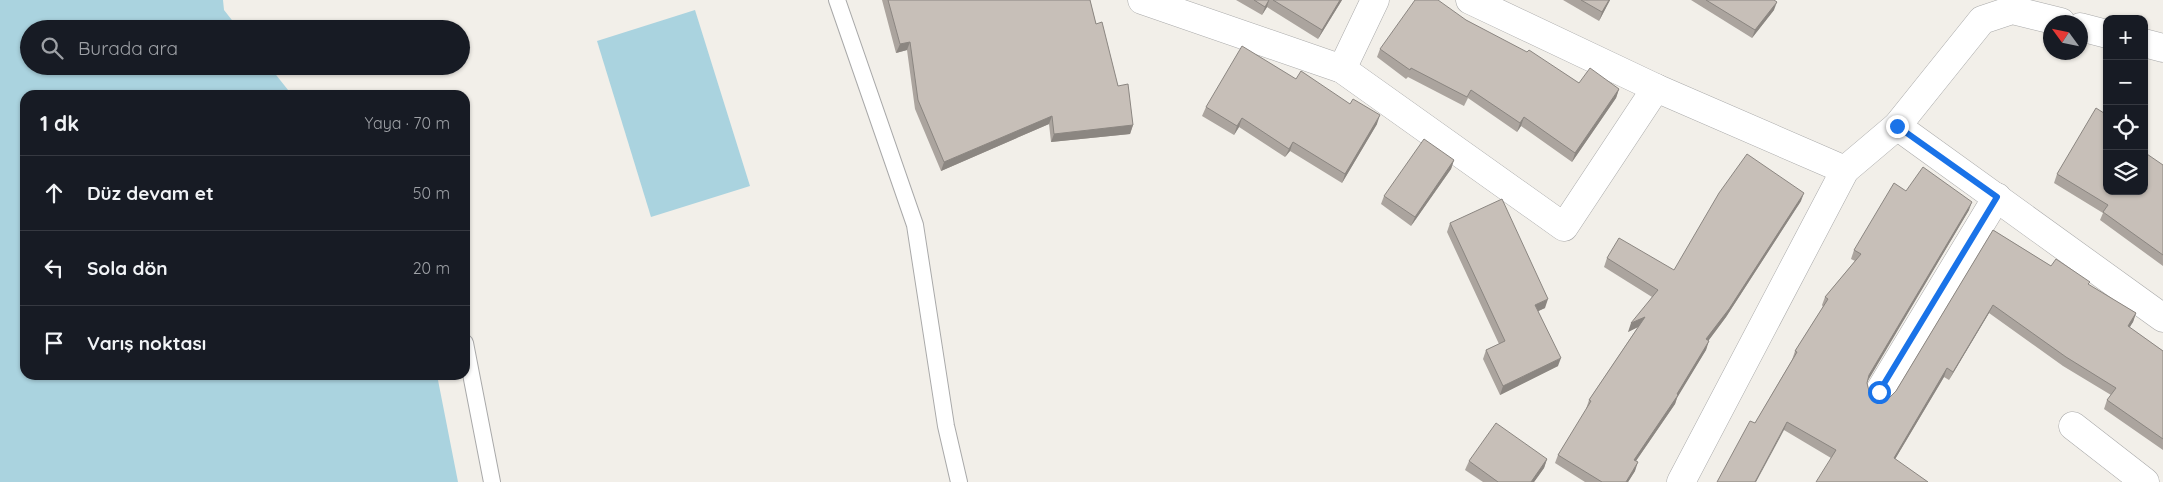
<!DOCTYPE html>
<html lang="tr">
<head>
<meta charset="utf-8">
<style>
	body { margin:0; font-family:Quicksand,sans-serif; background:#242831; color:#f1f3f6 }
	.controls { position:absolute; right:15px; top:15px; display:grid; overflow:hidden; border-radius:10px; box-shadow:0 1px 4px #0004 }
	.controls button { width:45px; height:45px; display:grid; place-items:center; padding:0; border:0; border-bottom:1px solid #363941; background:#171b24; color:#f1f3f6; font:25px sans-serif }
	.compass { position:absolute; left:2043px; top:15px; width:45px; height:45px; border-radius:50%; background:#171b24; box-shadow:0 1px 4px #0004; rotate:303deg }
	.stop { position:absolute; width:15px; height:15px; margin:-11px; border:4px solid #1a73e8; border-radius:50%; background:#fff }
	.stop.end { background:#1a73e8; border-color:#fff; box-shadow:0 1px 5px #0008 }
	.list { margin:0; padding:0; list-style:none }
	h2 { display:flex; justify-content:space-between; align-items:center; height:65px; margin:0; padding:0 20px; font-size:21px }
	h2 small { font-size:16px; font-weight:400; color:#9ea1a6 }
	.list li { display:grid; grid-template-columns:32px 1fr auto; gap:15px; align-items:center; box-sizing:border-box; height:75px; padding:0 20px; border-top:1px solid #363941 }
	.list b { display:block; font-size:19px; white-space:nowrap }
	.list em { font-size:16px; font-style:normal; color:#9ea1a6 }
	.icon { flex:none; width:28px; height:28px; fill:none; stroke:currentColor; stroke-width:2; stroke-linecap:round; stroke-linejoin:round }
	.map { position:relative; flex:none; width:2163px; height:482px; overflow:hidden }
	.search { position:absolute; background:#171b24; box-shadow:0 1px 4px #0004; left:20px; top:20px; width:450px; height:55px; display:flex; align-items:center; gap:12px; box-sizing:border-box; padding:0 18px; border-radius:28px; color:#9ea1a6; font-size:19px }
	.panel { position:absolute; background:#171b24; box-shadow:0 1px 4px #0004; left:20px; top:90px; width:450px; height:290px; border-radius:15px }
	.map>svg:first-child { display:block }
	.water { fill:#aad3df }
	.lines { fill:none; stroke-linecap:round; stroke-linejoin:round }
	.lane-casing { stroke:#a9a9a9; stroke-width:18 }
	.street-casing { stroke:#a9a9a9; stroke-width:29 }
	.lane { stroke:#fff; stroke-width:16 }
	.street { stroke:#fff; stroke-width:28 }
	.wall { fill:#aba49e }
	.shaded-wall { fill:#8b8681 }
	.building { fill:#c7bfb8; stroke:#8b8681 }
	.route { stroke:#1a73e8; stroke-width:6 }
</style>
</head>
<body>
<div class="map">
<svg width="2163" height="482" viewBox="0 0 2163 482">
	<rect width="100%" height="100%" fill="#f2efe9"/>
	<!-- water -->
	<g class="water">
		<path d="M0,0H223L224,10L239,29H29V66H269L292,95H25V375H437L458,482H0Z"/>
		<path d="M695,10L750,186L651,217L597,41Z"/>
	</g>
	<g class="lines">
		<!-- lane casing -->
		<g class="lane-casing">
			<g id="lane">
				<path d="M837,0L915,225L946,426L959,482"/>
				<path d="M465,343L492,482"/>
			</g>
		</g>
		<!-- street casing -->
		<g class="street-casing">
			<g id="street">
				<path d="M1142,0L1342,69L1564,227L1656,88"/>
				<path d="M1470,0L1656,88L1845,170"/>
				<path d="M2080,27L2107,34"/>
				<path d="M2144,43L2163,48"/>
				<path d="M1342,69L1375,0"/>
				<path d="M1897,126L2163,318"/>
				<path d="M1879,392L1997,197"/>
				<path d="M2073,426L2145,482"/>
				<path d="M1681,482L1845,170L1897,126L1982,20L2012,10L2061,22"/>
			</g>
		</g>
		<!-- lane -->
		<use href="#lane" class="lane"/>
		<!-- street -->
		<use href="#street" class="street"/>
	</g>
	<!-- wall -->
	<g class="wall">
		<path d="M882,0H1090L1096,24L1118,86L1133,125L1130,134L1051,142L1049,124L941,171L915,109L907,50L896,53Z"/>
		<path d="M1236,0H1342L1318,39L1267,7L1262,15Z"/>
		<path d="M1563,0H1610L1599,21Z"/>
		<path d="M1691,0H1774V10L1752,38Z"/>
		<path d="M1466,20L1579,83L1619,89L1616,98L1572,162L1521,126L1517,132L1468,98L1464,106L1408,77L1406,79L1377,57L1380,49Z"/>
		<path d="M1296,79L1377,124L1342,183L1290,151L1285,157L1239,127L1234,135L1202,116L1206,107Z"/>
		<path d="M1454,160L1451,169L1411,226L1381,204L1384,196Z"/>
		<path d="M2163,165V266L2100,220L2103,213L2054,183L2057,174L2107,191Z"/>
		<path d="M1906,191L1969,210L1867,381V383L1869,391L1874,396L1882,399L1890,397L1896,391L1993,230L2051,266L2089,285L2136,313L2133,322L2129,327L2163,351V450L2104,409L2107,400L2111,395L2063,366L1989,313L1949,380L1944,377L1895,459L1831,458L1784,430L1755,423L1792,360L1795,351L1823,307L1822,305L1825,297L1855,261L1851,259L1854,250Z"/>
		<path d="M1801,201L1726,317L1708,341L1706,350L1678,395L1675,404L1636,461L1635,471L1628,482H1585L1555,463L1558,455L1587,409H1586L1589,400L1638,327L1628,332L1652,297L1604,267L1607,258L1674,270Z"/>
		<path d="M1450,223L1545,308L1538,311L1558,366L1500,395L1483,359L1486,350L1499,344L1447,232Z"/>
		<path d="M1547,459L1544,468L1534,482H1483L1465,470L1469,461Z"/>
	</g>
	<!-- shaded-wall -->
	<g class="shaded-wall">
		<path d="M1269,0L1267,7L1262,15L1265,7Z"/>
		<path d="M1340,0H1342L1318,39L1322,30Z"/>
		<path d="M1609,0H1610L1599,21L1602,12Z"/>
		<path d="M1777,2L1774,10L1752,38L1755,30Z"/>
		<path d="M910,42L907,50L896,53L900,44Z"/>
		<path d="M1619,89L1616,98L1572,162L1575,153Z"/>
		<path d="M1380,115L1377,124L1342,183L1345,174Z"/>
		<path d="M1052,116L1049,124L941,171L944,162Z"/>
		<path d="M1524,117L1521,126L1517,132L1520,123Z"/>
		<path d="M1242,118L1239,127L1234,135L1237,126Z"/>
		<path d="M1133,125L1130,134L1051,142L1054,134Z"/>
		<path d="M1293,142L1290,151L1285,157L1289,149Z"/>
		<path d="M1454,160L1451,169L1411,226L1415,217Z"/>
		<path d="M1804,193L1801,201L1726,317L1703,348L1706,339Z"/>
		<path d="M1972,202L1969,210L1866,384L1869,375Z"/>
		<path d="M1548,299L1545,308L1532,314L1535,305Z"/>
		<path d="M1993,305L1989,313L1949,380L1953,372Z"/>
		<path d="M2136,313L2133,322L2125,335L2128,326Z"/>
		<path d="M1645,317L1642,325L1628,332L1631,323Z"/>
		<path d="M1709,341L1706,350L1677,398L1678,395L1675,404L1631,468L1634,460Z"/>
		<path d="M1561,358L1558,366L1500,395L1503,386Z"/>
		<path d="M1947,368L1944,377L1891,466L1894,458Z"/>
		<path d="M1787,422L1784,430L1756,482H1755Z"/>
		<path d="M1547,459L1544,468L1534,482H1531Z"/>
		<path d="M1638,462L1635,471L1628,482H1626Z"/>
	</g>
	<!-- building -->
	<g class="building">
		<path d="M888,0H1090L1096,24L1102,22L1118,86L1128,84L1133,125L1054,134L1052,116L944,162L918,100L910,42L900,44Z"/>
		<path d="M1254,0H1269L1265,7Z"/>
		<path d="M1273,0H1340L1322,30Z"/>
		<path d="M1415,0H1438L1466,20L1527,52L1529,50L1579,83L1590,68L1619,89L1575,153L1524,117L1520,123L1471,90L1467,97L1411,68L1410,70L1380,49Z"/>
		<path d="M1581,0H1609L1602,12Z"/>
		<path d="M1706,0H1774L1777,2L1755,30Z"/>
		<path d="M1242,46L1296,79L1301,71L1350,104L1353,99L1380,115L1345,174L1293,142L1289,149L1242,118L1237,126L1206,107Z"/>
		<path d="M2096,108L2107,115V191H2144V152L2163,165V255L2103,212L2108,205L2057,174Z"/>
		<path d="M1424,139L1454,160L1415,217L1384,196Z"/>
		<path d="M1747,154L1804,193L1729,309L1706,339L1709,341L1677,394L1678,395L1634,460L1638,462L1626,482H1602L1558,455L1591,401L1589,400L1645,317L1631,323L1658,290L1607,258L1619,238L1674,270L1719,193Z"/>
		<path d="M1923,167L1972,202L1869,375L1867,383L1869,391L1874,396L1882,399L1890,397L1896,391L1993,230L2051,266L2056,259L2090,282L2088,284L2136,313L2128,326L2163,351V439L2107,400L2116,388L2066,357L1993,305L1953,372L1947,368L1894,458L1928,482H1816L1836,450L1787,422L1755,482H1717L1750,421L1755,423L1797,352L1795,351L1828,299L1825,297L1861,254L1854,250L1894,183L1906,191Z"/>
		<path d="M1502,199L1548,299L1535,305L1561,358L1503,386L1486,350L1505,341L1450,223Z"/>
		<path d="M1496,423L1547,459L1531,482H1498L1469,461Z"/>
	</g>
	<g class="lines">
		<!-- route -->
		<path class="route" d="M1879,392L1997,197L1897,126"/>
	</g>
</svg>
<div class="controls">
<button>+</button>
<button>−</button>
<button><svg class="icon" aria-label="locate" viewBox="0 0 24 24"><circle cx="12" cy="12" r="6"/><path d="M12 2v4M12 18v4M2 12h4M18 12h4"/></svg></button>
<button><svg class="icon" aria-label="layers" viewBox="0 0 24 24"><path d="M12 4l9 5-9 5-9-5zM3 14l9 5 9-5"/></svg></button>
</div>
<svg class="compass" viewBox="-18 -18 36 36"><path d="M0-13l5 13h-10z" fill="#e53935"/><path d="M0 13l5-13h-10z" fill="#9ea1a6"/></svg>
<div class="stop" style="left:1879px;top:392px"></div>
<div class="stop end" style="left:1897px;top:126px"></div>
<div class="search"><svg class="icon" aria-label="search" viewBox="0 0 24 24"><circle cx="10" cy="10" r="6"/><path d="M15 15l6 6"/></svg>Burada ara</div>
<section class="panel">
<h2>1 dk<small>Yaya · 70 m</small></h2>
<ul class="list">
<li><svg class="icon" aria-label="ahead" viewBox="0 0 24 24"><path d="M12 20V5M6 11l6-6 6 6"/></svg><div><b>Düz devam et</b></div><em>50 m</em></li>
<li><svg class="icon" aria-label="left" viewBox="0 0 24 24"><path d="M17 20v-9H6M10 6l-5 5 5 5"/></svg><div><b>Sola dön</b></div><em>20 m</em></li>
<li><svg class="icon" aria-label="arrive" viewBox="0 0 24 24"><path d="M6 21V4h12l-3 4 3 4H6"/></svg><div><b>Varış noktası</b></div></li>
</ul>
</section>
</div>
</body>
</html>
